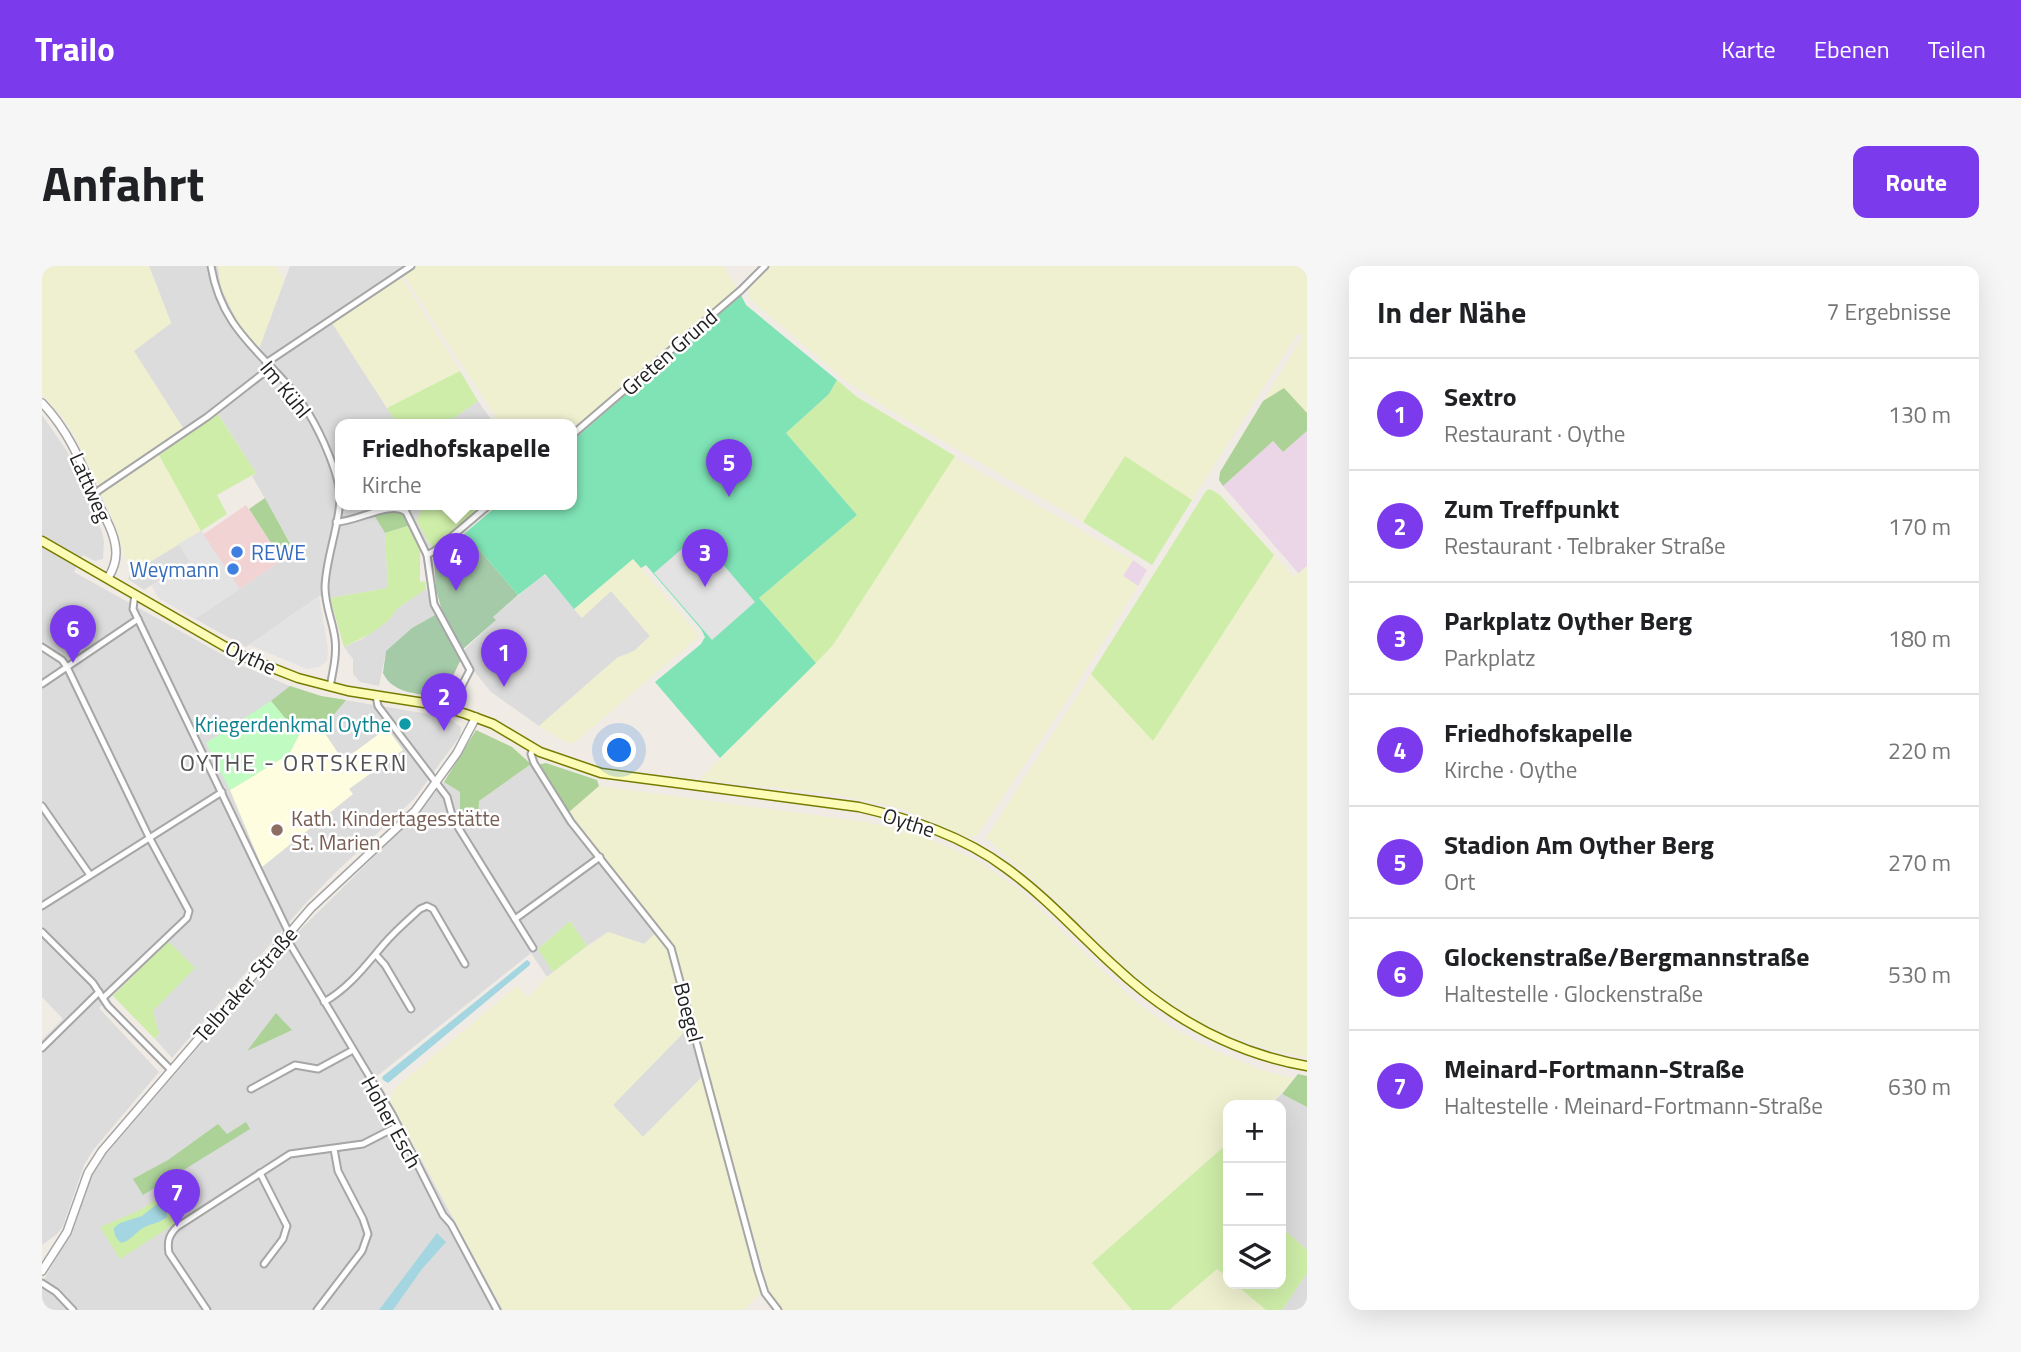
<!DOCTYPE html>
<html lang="de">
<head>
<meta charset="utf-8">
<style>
	body { margin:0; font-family:"Titillium Web",sans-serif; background:#f6f6f6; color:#202124 }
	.controls { position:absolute; right:21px; bottom:21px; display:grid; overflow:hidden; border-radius:14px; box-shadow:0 7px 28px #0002 }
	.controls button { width:63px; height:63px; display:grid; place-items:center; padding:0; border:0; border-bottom:2px solid #e0e0e0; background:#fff; color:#202124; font:35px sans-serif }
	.you { position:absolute; left:578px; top:485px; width:24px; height:24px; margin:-18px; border:5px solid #fff; border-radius:50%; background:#1a73e8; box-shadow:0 0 0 10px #1a73e833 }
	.badge { display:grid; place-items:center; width:46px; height:46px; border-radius:50%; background:#7c3aed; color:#fff; font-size:23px; font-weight:700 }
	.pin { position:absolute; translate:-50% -58px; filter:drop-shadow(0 2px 4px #0008) }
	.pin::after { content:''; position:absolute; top:37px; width:24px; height:21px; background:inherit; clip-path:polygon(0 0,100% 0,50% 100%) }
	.popup { position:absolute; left:293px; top:153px; width:242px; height:91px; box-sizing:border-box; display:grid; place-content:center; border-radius:14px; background:#fff; filter:drop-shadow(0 2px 5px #0005); font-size:23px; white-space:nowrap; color:#757577 }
	.popup b { font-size:26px; color:#202124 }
	.popup::after { content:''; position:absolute; left:50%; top:100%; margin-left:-14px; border:14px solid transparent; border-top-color:#fff }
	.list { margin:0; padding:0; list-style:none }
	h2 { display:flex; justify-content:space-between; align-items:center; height:91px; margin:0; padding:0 28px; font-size:30px }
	h2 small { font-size:23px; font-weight:400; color:#757577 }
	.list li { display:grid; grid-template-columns:46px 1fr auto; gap:21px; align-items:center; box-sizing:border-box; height:112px; padding:0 28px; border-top:2px solid #e0e0e0 }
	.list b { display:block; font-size:26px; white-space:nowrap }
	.list p { margin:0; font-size:23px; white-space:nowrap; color:#757577 }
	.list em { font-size:23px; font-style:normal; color:#757577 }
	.icon { flex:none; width:38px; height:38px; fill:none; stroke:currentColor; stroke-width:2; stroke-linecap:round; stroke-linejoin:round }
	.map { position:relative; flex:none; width:1265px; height:1044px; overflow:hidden; border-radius:14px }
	header { display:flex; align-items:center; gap:42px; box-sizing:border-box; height:98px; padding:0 35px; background:#7c3aed; color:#fff }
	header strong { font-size:33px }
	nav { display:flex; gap:38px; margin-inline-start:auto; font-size:24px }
	.intro { display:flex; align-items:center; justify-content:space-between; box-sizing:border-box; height:168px; padding:0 42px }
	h1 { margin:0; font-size:49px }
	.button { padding:18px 32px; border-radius:14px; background:#7c3aed; color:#fff; font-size:24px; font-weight:700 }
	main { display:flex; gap:42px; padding:0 42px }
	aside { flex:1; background:#fff; border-radius:14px; box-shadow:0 7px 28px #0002 }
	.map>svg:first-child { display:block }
	.residential { fill:#dddcdc }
	.commercial { fill:#f2d3d4 }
	.industrial { fill:#ead6e7 }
	.education { fill:#fffddf }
	.farmland { fill:#eff0cf }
	.grass { fill:#ceeda8 }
	.forest { fill:#acd298 }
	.cemetery { fill:#a5caa8 }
	.park { fill:#c0fcc1 }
	.pitch { fill:#7fe3b6 }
	.parking { fill:#e3e3e3 }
	.water { fill:#a3d6e0 }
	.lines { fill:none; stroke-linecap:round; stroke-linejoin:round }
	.minor-casing { stroke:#a6a6a6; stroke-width:9 }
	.tertiary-casing { stroke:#a6a6a6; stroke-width:10 }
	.secondary-casing { stroke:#777c00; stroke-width:11 }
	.minor { stroke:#fff; stroke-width:5 }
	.tertiary { stroke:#fff; stroke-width:7 }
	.secondary { stroke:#fcfcb7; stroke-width:8 }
	.shop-dot { fill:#3f7fe0; stroke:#fff; stroke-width:2.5 }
	.culture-dot { fill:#0f9aa8; stroke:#fff; stroke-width:2.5 }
	.education-dot { fill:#8d6e63; stroke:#fff; stroke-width:2.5 }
	.labels { text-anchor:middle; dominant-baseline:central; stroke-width:5; stroke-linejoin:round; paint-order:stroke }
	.street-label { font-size:21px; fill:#1f1f1f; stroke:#fff }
	.shop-label { font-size:21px; fill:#366cbe; stroke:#fff; text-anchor:start }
	.culture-label { font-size:21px; fill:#0d838f; stroke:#fff; text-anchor:end }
	.education-label { font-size:21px; fill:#785e54; stroke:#fff; text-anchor:start }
	.neighbourhood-label { font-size:23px; letter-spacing:2px; fill:#525252; stroke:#fff }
</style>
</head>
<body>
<header>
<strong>Trailo</strong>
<nav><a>Karte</a><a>Ebenen</a><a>Teilen</a></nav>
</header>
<div class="intro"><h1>Anfahrt</h1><a class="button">Route</a></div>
<main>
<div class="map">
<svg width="1265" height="1044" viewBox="0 0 1265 1044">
	<rect width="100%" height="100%" fill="#f0ece5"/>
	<!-- residential -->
	<g class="residential">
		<path d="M107,0H176L179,22L217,82L248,0H366L287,52L354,156L350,159H298V239H381L375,255L386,276L391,281L378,279L332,249L343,267L346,322L288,332L277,330L204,381L153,353L240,294L238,291L252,284L210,210L214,207L173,143L141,162L91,85L129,57Z"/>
		<path d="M436,135L453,159H402Z"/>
		<path d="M0,149L25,185L60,266L62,276L61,293L53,295L41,289L32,306L201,400L248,420L279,430L404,451L419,461L418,470L372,533L293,607L262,639L130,792L113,773L117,767L111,745L127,676L57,742L117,806L52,883L42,899L21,960L15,968L0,979V774L21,753L0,731Z"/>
		<path d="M136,278L148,295L102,324L86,313L88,308Z"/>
		<path d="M502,308L539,351L569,325L608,370L592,385L575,392L497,460L449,426L418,388L453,355L451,351Z"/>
		<path d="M384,323L393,349L370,362L344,385L337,420L318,416L311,408V393L302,381L320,373L346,355L356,342Z"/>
		<path d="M489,498L531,565L615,666L602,678L566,666L545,680L528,655L497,682L511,706L505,711L489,687L334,811L461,1044H0V1017L33,959L45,920L55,899L254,668L376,547L402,516L418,526L436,552L437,535Z"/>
		<path d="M648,760L661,810L601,871L571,839Z"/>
		<path d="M1240,828L1265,841V984L1239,961V941L1243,936L1239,932V839H1227Z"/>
		<path d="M1265,1007V1044H1240Z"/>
	</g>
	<!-- commercial -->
	<path class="commercial" d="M204,239L240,294L153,353L117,332L110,320L147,295L136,278L159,265L162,268Z"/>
	<!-- industrial -->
	<g class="industrial">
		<path d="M1265,165V300L1257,308L1181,220L1231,175L1241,186Z"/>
		<path d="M1091,294L1105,304L1096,320L1081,310Z"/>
	</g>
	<!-- education -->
	<path class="education" d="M345,462L361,484L307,523L311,528L220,601L188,524L247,488L257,469L267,463H280L300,493L314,485Z"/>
	<!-- farmland -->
	<g class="farmland">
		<path d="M0,0H107L129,57L92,85L141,162L57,222L34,172L18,148L0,129Z"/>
		<path d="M176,0H234L242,15L217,83L196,57L179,22Z"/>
		<path d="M373,0H682L695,23L530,165V159H459L361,8Z"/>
		<path d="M729,0H1265V147L1242,123L1221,135L1261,70L1256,67L1150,234L1083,190L1041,256L849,145L800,112L708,33L706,24Z"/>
		<path d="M359,11L418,105L345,142L290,57Z"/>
		<path d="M117,189L159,265L88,308L73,258L59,227Z"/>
		<path d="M912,191L1091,294L1081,310L1096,320L1015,450L936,568L928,572L855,541L795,529L658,513L791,379Z"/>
		<path d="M1232,289L1252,311L1265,300V791L1241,787L1190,771L1150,752L1114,727L1075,695L1016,636L944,572L1049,408L1111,475Z"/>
		<path d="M591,293L656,368L654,373L532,477L523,476L497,460L575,392L592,385L608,370L569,325L540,352L532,343Z"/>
		<path d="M557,520L825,556L881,570L934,594L981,626L1048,693L1095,737L1130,762L1173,785L1217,803L1252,813L1227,839H1186V877L1050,997L1090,1044H740L727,1025L721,1004L632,680L527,546Z"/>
		<path d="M566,666L602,678L615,666L630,691L648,760L571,839L601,871L661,810L720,1026L702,1044H461L348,834L352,823L475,720L486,732L505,711Z"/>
		<path d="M1175,1003L1186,1012V1018H1193L1224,1044H1127Z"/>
	</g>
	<!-- grass -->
	<g class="grass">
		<path d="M418,105L436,135L402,159H350L354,156L345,142Z"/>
		<path d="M795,114L815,131L913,190L791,379L774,397L717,332L815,249L744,167L787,128Z"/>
		<path d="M176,148L214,207L175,229L185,248L159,265L117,189Z"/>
		<path d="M1083,190L1150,234L1110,299L1041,256Z"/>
		<path d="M1168,223L1178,229L1232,289L1111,475L1049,408L1164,225Z"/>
		<path d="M381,239H434L436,244L391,281L386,276L375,255Z"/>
		<path d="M368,259L378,279V316L383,315L384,323L356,342L346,355L328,368L302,381L288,332L346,322L343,267Z"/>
		<path d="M528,655L545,680L511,706L496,683Z"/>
		<path d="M126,675L153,702L111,745L117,767L113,773L71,730Z"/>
		<path d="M1186,877V1012L1175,1003L1127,1044H1090L1050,997Z"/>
		<path d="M117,932L123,933L137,955L78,993L58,961L96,945Z"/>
		<path d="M1239,961L1265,984V1007L1240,1044H1224L1193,1018H1239Z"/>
	</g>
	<!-- forest -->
	<g class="forest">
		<path d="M1242,122L1265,147V165L1241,186L1231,175L1181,220L1177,214L1178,206L1221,135Z"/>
		<path d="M223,232L252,285L238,291L207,243Z"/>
		<path d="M347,244H356L363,250L368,259L343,267L332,249Z"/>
		<path d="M248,420L279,430L304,434L280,463H267L257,469L229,435Z"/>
		<path d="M434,464L470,481L489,498L437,535L436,553L418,544V526L402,516Z"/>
		<path d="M504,497L555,514L557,520L527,546L495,499Z"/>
		<path d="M234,747L250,764L205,785Z"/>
		<path d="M1256,808L1265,810V841L1240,828Z"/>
		<path d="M204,856L208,863L101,929L91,913L126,894L176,858L185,868Z"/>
	</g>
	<!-- cemetery -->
	<g class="cemetery">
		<path d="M423,267L476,329L451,351L454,354L421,383L401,349L394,323L392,293Z"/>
		<path d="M393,349L420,391L401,431C380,428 351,429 341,407L344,385L370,362Z"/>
	</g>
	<!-- park -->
	<path class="park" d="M229,435L257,469L247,488L188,524L164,477Z"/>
	<!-- pitch -->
	<path class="pitch" d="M699,29L704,39L795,114L787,128L744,167L815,249L717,332L774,397L678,492L613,416L659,378L663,371L659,363L604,299L599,302L591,293L532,343L503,308L476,329L423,267L456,239H530V175Z"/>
	<!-- parking -->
	<g class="parking">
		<path d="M159,265L198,323L153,353L117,332L110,320L147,295L136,278Z"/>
		<path d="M656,269L713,336L670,374L612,307Z"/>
		<path d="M277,330L286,383L285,395L277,401L265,403L207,379Z"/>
	</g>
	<!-- water -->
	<g class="water">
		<path d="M485,694L488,696V699L346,817L341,814L340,811Z"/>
		<path d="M118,938C124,941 125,945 125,951C118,957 111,957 103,961C94,965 89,975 79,977C74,972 72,969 72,962L78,957L100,950L114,939Z"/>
		<path d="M395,967L404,976L380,1003L351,1044H337Z"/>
	</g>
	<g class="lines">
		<!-- minor casing -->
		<g class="minor-casing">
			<g id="minor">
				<path d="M169,0C181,73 233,92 267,148C279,168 298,209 298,232C297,262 284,291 283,321C283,340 291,356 293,373C295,389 291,405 288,421"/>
				<path d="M224,97L369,0"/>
				<path d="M530,169L699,24L723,0"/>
				<path d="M53,227L165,151L228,102"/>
				<path d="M294,256C315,256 348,234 364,246L385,289L392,338L428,404L413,433L411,443"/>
				<path d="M385,289L394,284L447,239"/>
				<path d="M93,328L91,343L245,663L248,678L350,848L401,949L409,958L455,1044"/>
				<path d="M0,381L20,394L25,401L107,571L147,645L145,652L61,732"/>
				<path d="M0,418L96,353"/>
				<path d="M334,430L336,440L405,531L411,553L491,682"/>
				<path d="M491,482L489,488L492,497L529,556L629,682L716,1005L723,1027L736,1044"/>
				<path d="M0,540L48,609"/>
				<path d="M0,640L180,526"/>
				<path d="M473,653L558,591"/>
				<path d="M0,666L51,717L66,740L129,804"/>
				<path d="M334,689L343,699L369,743"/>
				<path d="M282,736C307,722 324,699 342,678C353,665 366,654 378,643L385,640L391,643L423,698"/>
				<path d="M0,782L57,726"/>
				<path d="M209,823L253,799L276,803L311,784"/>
				<path d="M218,907L245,960L241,973L222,998"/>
				<path d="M0,1017L14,1026L31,1044"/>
				<path d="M165,1044L127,987C125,975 127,969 135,961L248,888L321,878L356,860"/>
				<path d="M275,1044L320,985L326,968L321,953L296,905L292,883"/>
			</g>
		</g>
		<!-- tertiary casing -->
		<g class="tertiary-casing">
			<g id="tertiary">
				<path d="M0,137C29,167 42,204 58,241C65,255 74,271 74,287C74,297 71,304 66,312"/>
				<path d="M0,1005L25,966L46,907L60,885L269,642L373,545L415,487L434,451"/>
			</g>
		</g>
		<!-- secondary casing -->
		<g class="secondary-casing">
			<path id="secondary" d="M0,275L182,380L205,392L256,412L306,425L395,439L424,448L451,458L498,486L559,507L817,541C869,553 921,570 964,602C1003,630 1035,666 1070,698C1125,750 1190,787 1265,800"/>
		</g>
		<!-- minor -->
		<use href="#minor" class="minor"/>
		<!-- tertiary -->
		<use href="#tertiary" class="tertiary"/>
		<!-- secondary -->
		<use href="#secondary" class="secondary"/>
	</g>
	<!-- markers -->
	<g class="shop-dot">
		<circle cx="195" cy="286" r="7"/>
		<circle cx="191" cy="303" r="7"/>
	</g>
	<circle class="culture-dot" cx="363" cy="458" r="7"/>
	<circle class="education-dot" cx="235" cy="564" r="7"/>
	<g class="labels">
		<!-- street labels -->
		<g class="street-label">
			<text transform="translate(627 86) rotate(-41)">Greten Grund</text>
			<text transform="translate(244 123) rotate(51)">Im Kühl</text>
			<text transform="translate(49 221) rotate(66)">Lattweg</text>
			<text transform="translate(209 391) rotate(25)">Oythe</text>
			<text transform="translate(867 556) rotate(18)">Oythe</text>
			<text transform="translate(203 718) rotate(-49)">Telbraker Straße</text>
			<text transform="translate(647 746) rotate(75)">Boegel</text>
			<text transform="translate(350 856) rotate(61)">Hoher Esch</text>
		</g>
		<!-- shop labels -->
		<g class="shop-label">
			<text x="209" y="286">REWE</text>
			<text x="177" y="303" text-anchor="end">Weymann</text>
		</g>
		<!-- culture labels -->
		<g class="culture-label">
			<text x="349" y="458">Kriegerdenkmal Oythe</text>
		</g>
		<!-- education labels -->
		<g class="education-label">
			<text x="249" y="552">Kath. Kindertagesstätte<tspan x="249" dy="24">St. Marien</tspan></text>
		</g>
		<!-- neighbourhood labels -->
		<g class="neighbourhood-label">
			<text x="252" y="496">OYTHE - ORTSKERN</text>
		</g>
	</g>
</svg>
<div class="controls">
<button>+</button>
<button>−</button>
<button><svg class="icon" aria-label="layers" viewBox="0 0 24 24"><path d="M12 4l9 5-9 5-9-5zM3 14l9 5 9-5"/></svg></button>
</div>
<div class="you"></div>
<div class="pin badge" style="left:462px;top:421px">1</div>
<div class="pin badge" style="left:402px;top:465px">2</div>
<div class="pin badge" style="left:663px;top:321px">3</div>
<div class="pin badge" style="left:414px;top:325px">4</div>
<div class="popup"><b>Friedhofskapelle</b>Kirche</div>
<div class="pin badge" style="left:687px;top:231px">5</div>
<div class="pin badge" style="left:31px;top:397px">6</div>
<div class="pin badge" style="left:135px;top:961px">7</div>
</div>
<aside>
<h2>In der Nähe<small>7 Ergebnisse</small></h2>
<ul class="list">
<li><span class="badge">1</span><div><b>Sextro</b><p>Restaurant · Oythe</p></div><em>130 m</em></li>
<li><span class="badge">2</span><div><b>Zum Treffpunkt</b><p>Restaurant · Telbraker Straße</p></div><em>170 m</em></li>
<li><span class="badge">3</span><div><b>Parkplatz Oyther Berg</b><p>Parkplatz</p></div><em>180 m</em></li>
<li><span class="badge">4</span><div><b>Friedhofskapelle</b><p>Kirche · Oythe</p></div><em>220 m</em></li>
<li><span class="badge">5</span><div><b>Stadion Am Oyther Berg</b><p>Ort</p></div><em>270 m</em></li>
<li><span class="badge">6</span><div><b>Glockenstraße/Bergmannstraße</b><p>Haltestelle · Glockenstraße</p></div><em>530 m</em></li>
<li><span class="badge">7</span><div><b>Meinard-Fortmann-Straße</b><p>Haltestelle · Meinard-Fortmann-Straße</p></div><em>630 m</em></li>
</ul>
</aside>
</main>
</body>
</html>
